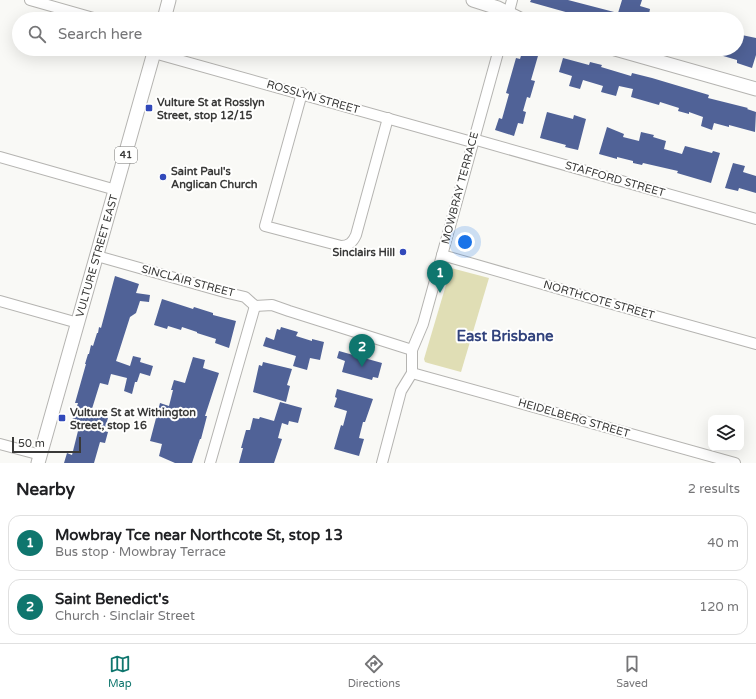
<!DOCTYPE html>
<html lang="en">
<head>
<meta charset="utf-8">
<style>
	body { margin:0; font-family:"Varela Round",sans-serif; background:#f6f6f6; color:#202124 }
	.controls { position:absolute; right:12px; bottom:12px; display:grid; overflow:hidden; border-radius:8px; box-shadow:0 4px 16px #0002 }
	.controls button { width:36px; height:36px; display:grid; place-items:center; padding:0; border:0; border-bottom:1px solid #e0e0e0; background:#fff; color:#202124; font:20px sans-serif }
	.scale { position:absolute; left:12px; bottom:10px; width:69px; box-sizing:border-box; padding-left:4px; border:2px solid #393938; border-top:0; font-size:11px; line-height:14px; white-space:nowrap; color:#393938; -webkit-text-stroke:3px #fffffe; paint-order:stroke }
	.you { position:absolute; left:465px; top:242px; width:14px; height:14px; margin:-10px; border:3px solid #fff; border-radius:50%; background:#1a73e8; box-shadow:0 0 0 6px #1a73e833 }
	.badge { display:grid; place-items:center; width:26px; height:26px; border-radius:50%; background:#0f766e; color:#fff; font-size:13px; font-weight:700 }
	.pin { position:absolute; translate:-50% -33px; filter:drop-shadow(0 1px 2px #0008) }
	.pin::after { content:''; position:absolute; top:21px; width:14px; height:12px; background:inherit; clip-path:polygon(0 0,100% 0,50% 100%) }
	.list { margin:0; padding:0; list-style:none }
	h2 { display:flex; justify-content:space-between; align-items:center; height:52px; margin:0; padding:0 16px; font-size:17px }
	h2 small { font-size:13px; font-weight:400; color:#757577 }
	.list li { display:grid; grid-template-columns:26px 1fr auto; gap:12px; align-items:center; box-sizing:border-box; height:56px; margin:0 8px 8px; padding:0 8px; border:1px solid #e0e0e0; border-radius:12px }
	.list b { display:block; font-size:15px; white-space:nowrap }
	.list p { margin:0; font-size:13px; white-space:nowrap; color:#757577 }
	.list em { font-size:13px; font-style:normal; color:#757577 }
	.icon { flex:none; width:22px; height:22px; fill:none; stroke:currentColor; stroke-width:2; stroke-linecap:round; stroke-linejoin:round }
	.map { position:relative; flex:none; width:756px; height:463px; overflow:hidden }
	.search { position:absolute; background:#fff; box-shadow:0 4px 16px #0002; left:12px; right:12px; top:12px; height:44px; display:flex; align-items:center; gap:10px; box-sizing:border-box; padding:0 14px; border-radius:22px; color:#757577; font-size:15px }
	.sheet { height:180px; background:#fff }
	nav { display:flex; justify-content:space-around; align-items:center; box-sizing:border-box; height:56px; border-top:1px solid #e0e0e0; background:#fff; font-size:11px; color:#757577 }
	nav a { display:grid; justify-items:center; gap:2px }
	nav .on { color:#0f766e }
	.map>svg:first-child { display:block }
	.green { fill:#e0deb5 }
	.building { fill:#506297 }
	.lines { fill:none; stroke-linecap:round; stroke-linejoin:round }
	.minor-casing { stroke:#b5b4b1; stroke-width:12 }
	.major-casing { stroke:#b5b4b1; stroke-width:15 }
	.minor { stroke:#fff; stroke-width:10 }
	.major { stroke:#fff; stroke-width:13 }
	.poi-dot { fill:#3149ba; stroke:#fffffe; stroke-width:1.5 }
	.labels { text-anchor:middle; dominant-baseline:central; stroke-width:4; stroke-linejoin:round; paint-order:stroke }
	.shield { fill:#fffffe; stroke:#747473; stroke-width:1 }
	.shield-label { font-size:10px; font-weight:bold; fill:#393938 }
	.street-label { font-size:11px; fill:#393938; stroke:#fffffe }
	.poi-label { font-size:11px; font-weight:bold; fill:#393938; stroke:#fffffe; text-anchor:start }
	.district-label { font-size:15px; font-weight:bold; fill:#32437d; stroke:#fffffe }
</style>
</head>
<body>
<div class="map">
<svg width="756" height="463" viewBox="0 0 756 463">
	<rect width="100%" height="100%" fill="#f9f9f6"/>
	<!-- green -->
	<path class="green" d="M451,268L489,278L461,372L428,363L425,362L424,359Z"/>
	<!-- building -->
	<g class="building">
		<path d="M531,0H568L618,13L622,0H642L640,6L650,9L648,19H586L587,18L530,2Z"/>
		<path d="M737,34L756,38V55L752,68L737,63V60L706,51L707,49H737Z"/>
		<path d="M523,49H540L531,80L535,81L530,98L527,97L523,111L526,112L523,124L518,123L514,136L495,130L499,118L502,119L509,94L506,93L516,58L520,59Z"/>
		<path d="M563,58L589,65L590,62L602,65L601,67L631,76L632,73L652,78L709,95L708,98L748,108L747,109L756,112L755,132L729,125V127L714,123L712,130L701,126L703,117L689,112V114L678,111L679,108L660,102L659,105L631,97L633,89L619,86L616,96L601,92L603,86L583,80L580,89L569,86L572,76L559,72Z"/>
		<path d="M547,112L573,119L574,115L586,119L578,150L565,147L566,145L540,138Z"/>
		<path d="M607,127L624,134L623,137L639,141L641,132L654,135L653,137L666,141L664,149L682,154L685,146L712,153L713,151L720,153L711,183L677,173L678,171L643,163L642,165L633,163V161L617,157V159L599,154Z"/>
		<path d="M733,163L745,166L743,172L756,176V193L739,188L738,191L725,188Z"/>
		<path d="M115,276L139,284L136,293L150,295L149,302L140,301L136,313L130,317L116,361L130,366L133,356L141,358L140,362L153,366L150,376L140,373L137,382H135L132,394L124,391L127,378L111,374L108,385L100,383L91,412L108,418L104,431L108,432L105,443L100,442L94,463H64L67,453L72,455L80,423L72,421L78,403H75L86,364H85L88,354H89L91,345L93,346L97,333H98L99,327L101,328Z"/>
		<path d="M162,299L193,309L194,307L213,313V315L236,321L229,348L215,343L216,339L197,333V332L182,327L181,330L168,326L167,329L154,325Z"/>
		<path d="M281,327L298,332L296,336L312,341V339L324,342L320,360L310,358L307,370L293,366L296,356L263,346L266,337L274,340L277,329L280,330Z"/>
		<path d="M339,351L382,363L378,378L373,377L372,380L342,372L345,361L337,358Z"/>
		<path d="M193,357L205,360L203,368L219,373L205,416H207L201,439H200L192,463H175L159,456L162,444L150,441L160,403L169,406L173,390H171L174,380L185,383Z"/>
		<path d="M263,362L292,369L287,385L290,386L286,402L253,392L259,365L262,366Z"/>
		<path d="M337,389L373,399L365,422H363L359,438L364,439L359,456L334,449L341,425L343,426L347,411L334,407L337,398L335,397Z"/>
		<path d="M280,402L302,408L298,423L289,421L288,425L282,423L278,438L282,439L274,463H239L243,448H241L246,430H250L253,418L259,419L260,417L274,421Z"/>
	</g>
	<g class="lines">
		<!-- minor casing -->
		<g class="minor-casing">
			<g id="minor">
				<path d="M30,0L97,19"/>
				<path d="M507,19L512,0"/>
				<path d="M154,53L472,142"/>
				<path d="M302,93L265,226L341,246C349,246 353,242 356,235L388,118"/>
				<path d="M473,139L756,219"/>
				<path d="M0,157L116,190"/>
				<path d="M442,255L598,300L756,344"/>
				<path d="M97,256L228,293L245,297L255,306L272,305L289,311L412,350"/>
				<path d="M0,301L78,323"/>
				<path d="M412,373L735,463"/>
				<path d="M0,444L41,455"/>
				<path d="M210,463L255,306"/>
				<path d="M382,463L401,391L412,373V350L423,324L499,49"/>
			</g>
		</g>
		<!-- major casing -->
		<g class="major-casing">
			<g id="major">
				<path d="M473,0L498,8L520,19"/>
				<path d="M164,19L169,0"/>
				<path d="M615,49L756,89"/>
				<path d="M38,463L155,49"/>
			</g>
		</g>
		<!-- minor -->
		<use href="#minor" class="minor"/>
		<!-- major -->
		<use href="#major" class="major"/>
	</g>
	<!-- markers -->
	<g class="poi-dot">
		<rect x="145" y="104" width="8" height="8" rx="2"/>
		<circle cx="163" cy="177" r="4"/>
		<circle cx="403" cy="252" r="4"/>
		<rect x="58" y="414" width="8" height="8" rx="2"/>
	</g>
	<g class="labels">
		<!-- shield labels -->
		<rect class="shield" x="115" y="147" width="22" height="16" rx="3"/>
		<g class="shield-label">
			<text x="126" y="155">41</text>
		</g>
		<!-- street labels -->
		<g class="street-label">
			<text transform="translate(313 97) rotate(16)">ROSSLYN STREET</text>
			<text transform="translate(615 179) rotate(16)">STAFFORD STREET</text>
			<text transform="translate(460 188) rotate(-75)">MOWBRAY TERRACE</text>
			<text transform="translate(97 256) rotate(-74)">VULTURE STREET EAST</text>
			<text transform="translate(188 281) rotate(15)">SINCLAIR STREET</text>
			<text transform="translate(599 300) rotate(16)">NORTHCOTE STREET</text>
			<text transform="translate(574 418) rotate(16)">HEIDELBERG STREET</text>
		</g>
		<!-- poi labels -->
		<g class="poi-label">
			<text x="157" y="102">Vulture St at Rosslyn<tspan x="157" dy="13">Street, stop 12/15</tspan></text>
			<text x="171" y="171">Saint Paul's<tspan x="171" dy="13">Anglican Church</tspan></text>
			<text x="395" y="252" text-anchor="end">Sinclairs Hill</text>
			<text x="70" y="412">Vulture St at Withington<tspan x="70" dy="13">Street, stop 16</tspan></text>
		</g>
		<!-- district labels -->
		<g class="district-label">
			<text x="505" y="336">East Brisbane</text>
		</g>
	</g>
</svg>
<div class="controls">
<button><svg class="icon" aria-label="layers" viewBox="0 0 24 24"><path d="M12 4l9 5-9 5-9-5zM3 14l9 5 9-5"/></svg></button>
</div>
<div class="scale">50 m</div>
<div class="you"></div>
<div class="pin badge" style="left:440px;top:293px">1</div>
<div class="pin badge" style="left:362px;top:367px">2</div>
<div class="search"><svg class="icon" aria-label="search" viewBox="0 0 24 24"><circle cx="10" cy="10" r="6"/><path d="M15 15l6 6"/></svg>Search here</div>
</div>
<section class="sheet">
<h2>Nearby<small>2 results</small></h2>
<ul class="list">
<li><span class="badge">1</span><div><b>Mowbray Tce near Northcote St, stop 13</b><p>Bus stop · Mowbray Terrace</p></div><em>40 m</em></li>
<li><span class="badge">2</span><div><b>Saint Benedict's</b><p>Church · Sinclair Street</p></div><em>120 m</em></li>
</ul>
</section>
<nav>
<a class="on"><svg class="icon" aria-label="map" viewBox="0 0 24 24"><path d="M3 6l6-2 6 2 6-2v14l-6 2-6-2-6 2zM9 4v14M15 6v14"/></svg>Map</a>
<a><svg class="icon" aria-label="directions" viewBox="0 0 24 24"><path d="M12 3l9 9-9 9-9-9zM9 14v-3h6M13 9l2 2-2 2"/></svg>Directions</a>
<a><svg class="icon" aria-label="saved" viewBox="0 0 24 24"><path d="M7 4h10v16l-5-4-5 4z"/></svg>Saved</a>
</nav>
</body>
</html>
